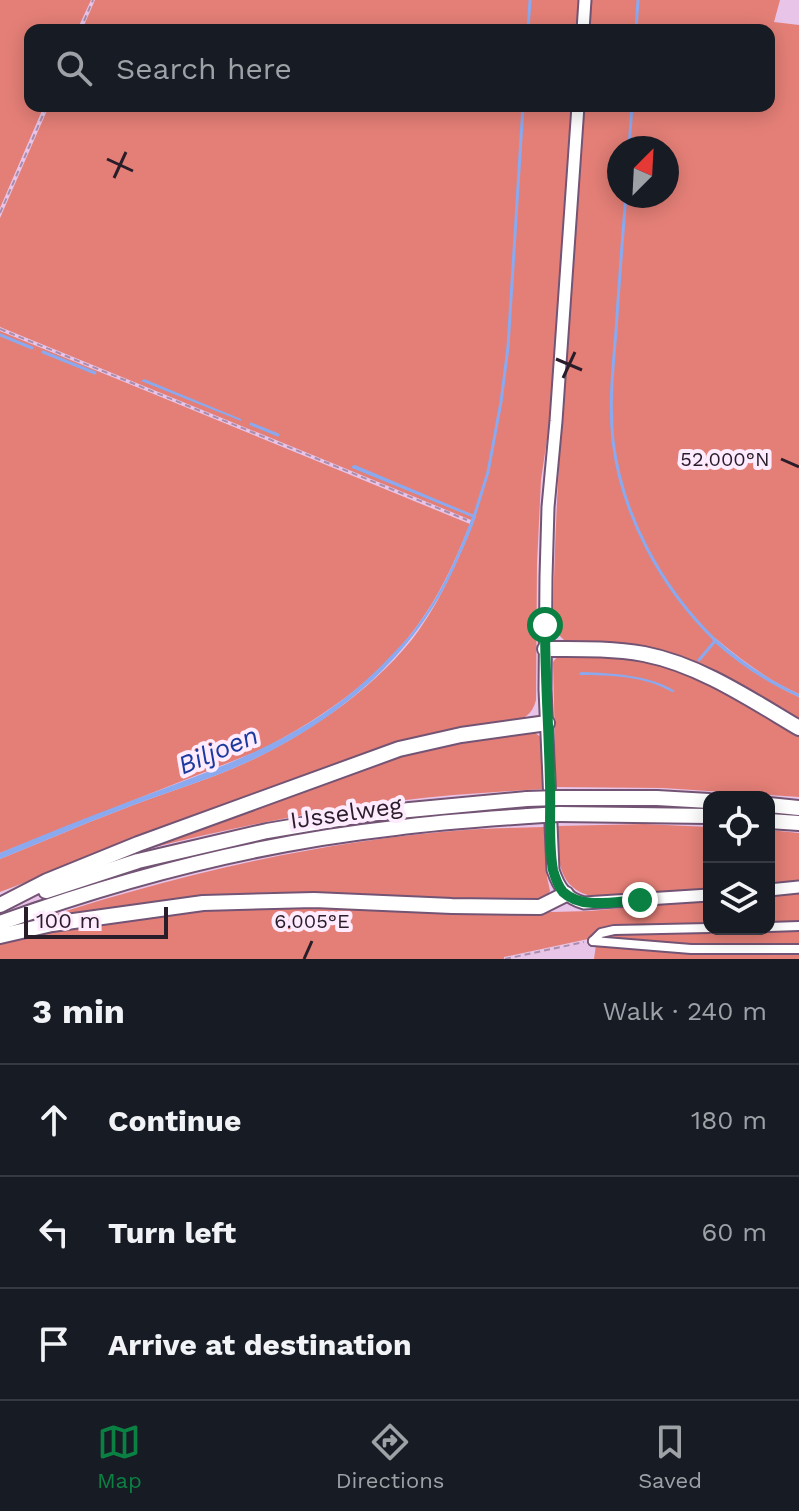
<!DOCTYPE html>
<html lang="en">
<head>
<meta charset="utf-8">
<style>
	body { margin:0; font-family:"Work Sans",sans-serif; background:#20242c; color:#f1f3f6 }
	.controls { position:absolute; right:24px; bottom:24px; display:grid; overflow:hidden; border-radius:16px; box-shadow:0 4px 20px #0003 }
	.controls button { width:72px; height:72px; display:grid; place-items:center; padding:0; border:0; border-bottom:2px solid #363941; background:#171b24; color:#f1f3f6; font:40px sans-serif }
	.compass { position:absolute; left:607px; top:136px; width:72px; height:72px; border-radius:50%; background:#171b24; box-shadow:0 4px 20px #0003; rotate:24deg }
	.scale { position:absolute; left:24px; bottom:20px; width:144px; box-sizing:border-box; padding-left:8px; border:4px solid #2a1d2a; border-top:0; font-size:22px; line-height:28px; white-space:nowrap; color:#2a1d2a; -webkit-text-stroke:6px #feebfe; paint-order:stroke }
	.stop { position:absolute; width:24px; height:24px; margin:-18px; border:6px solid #0b8043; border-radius:50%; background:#fff }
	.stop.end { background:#0b8043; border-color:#fff; box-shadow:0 2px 8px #0008 }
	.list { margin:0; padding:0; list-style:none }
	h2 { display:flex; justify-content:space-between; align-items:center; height:104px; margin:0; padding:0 32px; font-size:34px }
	h2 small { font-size:26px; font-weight:400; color:#9ea1a6 }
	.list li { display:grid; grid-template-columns:52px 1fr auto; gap:24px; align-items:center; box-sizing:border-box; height:112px; padding:0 32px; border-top:2px solid #363941 }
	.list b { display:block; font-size:30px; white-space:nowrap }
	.list em { font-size:26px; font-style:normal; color:#9ea1a6 }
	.icon { flex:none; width:44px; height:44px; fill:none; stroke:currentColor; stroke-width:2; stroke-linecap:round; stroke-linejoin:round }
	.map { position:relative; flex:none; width:799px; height:959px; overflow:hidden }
	.search { position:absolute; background:#171b24; box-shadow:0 4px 20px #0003; left:24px; right:24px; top:24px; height:88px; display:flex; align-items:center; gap:20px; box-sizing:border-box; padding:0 28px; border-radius:16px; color:#9ea1a6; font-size:30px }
	.sheet { height:440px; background:#171b24 }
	nav { display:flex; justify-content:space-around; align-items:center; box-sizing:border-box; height:112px; border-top:2px solid #363941; background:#171b24; font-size:22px; color:#9ea1a6 }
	nav a { display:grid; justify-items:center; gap:4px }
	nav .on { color:#0b8043 }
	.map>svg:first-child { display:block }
	.green { fill:#e47f77; fill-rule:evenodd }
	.water { fill:#8aa9ef }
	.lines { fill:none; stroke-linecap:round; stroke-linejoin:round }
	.stream { stroke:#8aa9ef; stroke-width:3 }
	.street-casing { stroke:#735474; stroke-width:12 }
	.secondary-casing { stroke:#735474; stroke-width:15 }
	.highway-casing { stroke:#735474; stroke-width:18 }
	.path { stroke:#a98daa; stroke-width:2; stroke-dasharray:6 4; stroke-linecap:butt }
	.street { stroke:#fff; stroke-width:8 }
	.secondary { stroke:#fff; stroke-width:11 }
	.highway { stroke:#fff; stroke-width:14 }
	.highway-bridge-casing { stroke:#735474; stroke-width:18; stroke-linecap:butt }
	.highway-bridge { stroke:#fff; stroke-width:14 }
	.route { stroke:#0b8043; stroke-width:10 }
	.ticks { fill:none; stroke:#2a1d2a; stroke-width:3 }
	.labels { text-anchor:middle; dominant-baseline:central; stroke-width:8; stroke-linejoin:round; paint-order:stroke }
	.street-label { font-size:24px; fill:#2a1d2a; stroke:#feebfe }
	.water-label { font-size:26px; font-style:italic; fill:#1b3a9d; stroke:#feebfe }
	.ticks-label { font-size:20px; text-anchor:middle; fill:#2a1d2a; stroke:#feebfe; stroke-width:8; stroke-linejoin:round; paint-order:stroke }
</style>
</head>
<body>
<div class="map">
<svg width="799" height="959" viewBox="0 0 799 959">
	<rect width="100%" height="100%" fill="#e7c4e8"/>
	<!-- green -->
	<g class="green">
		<path d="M0,0H91L77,30H30V106H44L0,208Z"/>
		<path d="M95,0H579L577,30H82Z"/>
		<path d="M591,0H780L774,22L799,25V694C766,679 743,661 715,638L713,640C739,664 767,682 799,697V722L723,678L567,643L558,634L553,622C556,450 572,278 584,106H769V30H589ZM619,148H667V196H619Z"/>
		<path d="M49,106H571L551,412L541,480L537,564L536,700C530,729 491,725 468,728L149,835L0,892V859C40,843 78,826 118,811C163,793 210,780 254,759C313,731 381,683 419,630C444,594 460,556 476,516L352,467L473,517L471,520L0,327V218Z"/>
		<path d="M0,331L470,524C459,551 448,577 433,602C393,669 327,717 258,751L0,853Z"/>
		<path d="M564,653L630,656L689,673L799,732V797L663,788L556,787L553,662L558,656Z"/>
		<path d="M531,730L542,738L544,789C495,792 446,795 397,801C311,811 227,829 143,850L139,848L427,746Z"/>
		<path d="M644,824L709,827V889L596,897C556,890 558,857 557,826Z"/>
		<path d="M544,827L547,877L550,891L543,901L275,892L191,897L9,930C157,879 309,842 465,830C491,828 518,828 544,827Z"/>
		<path d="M769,830L799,833V881L769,884Z"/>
		<path d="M799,893V922L769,923V895Z"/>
		<path d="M709,900V924L609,926L599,929L588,939L504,957V959H0V943L61,929L178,910L263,905L513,913L590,911Z"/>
		<path d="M799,931V944L695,947L603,938L607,935L616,934Z"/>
		<path d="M615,944L708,953L799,952V959H594L596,945Z"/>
	</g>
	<!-- water -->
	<g class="water">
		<path d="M144,379L241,419V421L141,381Z"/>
		<path d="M355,465L476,516C472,529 466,542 460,555C421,649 345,716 254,759C210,780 163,793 118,811C78,826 40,843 0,859V853C45,834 90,816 136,799C231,763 312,737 385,662C396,650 408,639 417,626C442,593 458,555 472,517L352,468V466Z"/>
		<path d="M715,638C741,661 767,679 799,694V697C767,683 740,665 714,642L712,640Z"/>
		<path d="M582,672C611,673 651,675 675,691L672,692C645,676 609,675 580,675L579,673Z"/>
	</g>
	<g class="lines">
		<!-- stream -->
		<g class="stream">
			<path d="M528,30L530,0"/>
			<path d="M636,30L638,0"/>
			<path d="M629,148L632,106"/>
			<path d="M626,196C622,241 619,286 616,331C613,367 609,404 613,441C622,515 661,587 714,639"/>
			<path d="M0,335L32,348"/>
			<path d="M43,352L95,373"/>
			<path d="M251,424L278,435"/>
			<path d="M474,517L488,472L501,402L508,347L523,106"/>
			<path d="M699,660L715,641"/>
		</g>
		<!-- street casing -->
		<g class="street-casing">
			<g id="street">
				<path d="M769,927L799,926"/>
				<path d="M593,941L691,949H799"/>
				<path d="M593,941L601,933L614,930L709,928"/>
			</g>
		</g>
		<!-- secondary casing -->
		<g class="secondary-casing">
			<g id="secondary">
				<path d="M583,30L585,0"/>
				<path d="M578,106L556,421L548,507L546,577L545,689L553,870C559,888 566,898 584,903L709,895"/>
				<path d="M769,890L799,887"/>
			</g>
		</g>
		<!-- highway casing -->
		<g class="highway-casing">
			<g id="highway">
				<path d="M545,649C578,649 611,648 644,654C700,665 750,699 799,728"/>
				<path d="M558,798H657L709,801"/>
				<path d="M769,805L799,808"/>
				<path d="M559,814L709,816"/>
				<path d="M769,821L799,823"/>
				<path d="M46,891L138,861L267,831L367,814L527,799"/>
				<path d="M0,905L47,881L138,844L399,749L461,735L547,723"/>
				<path d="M0,923C127,877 260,843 395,828C439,822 483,819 528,816"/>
				<path d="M0,936L52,924L203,903L314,900L452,906L540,907L566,894"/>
			</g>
		</g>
		<!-- path -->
		<g class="path">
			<path d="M80,30L93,0"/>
			<path d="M0,213L47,106"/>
			<path d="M0,329L467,520"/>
			<path d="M505,959L584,942"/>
		</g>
		<!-- street -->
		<use href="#street" class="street"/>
		<!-- secondary -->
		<use href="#secondary" class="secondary"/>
		<!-- highway -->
		<use href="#highway" class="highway"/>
		<!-- highway-bridge casing -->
		<g class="highway-bridge-casing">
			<g id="highway-bridge">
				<path d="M527,799L558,798"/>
				<path d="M528,816L559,814"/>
			</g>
		</g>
		<!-- highway-bridge -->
		<use href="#highway-bridge" class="highway-bridge"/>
	</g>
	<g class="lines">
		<!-- route -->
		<path class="route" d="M545,625C545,678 549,731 550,784C551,812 548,842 553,870C555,877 558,886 563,892C582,910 616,901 640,900"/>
	</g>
	<!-- ticks -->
	<path class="ticks" d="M107,159L133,171M114,178L126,152M556,359L582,370M563,378L575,352M781,459L799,467M304,959L312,941"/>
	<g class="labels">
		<!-- street labels -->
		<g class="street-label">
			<text transform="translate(346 813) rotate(-8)">IJsselweg</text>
		</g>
		<!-- water labels -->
		<g class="water-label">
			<text transform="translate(218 750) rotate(-23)">Biljoen</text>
		</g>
	</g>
	<g class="ticks-label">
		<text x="725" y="466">52.000°N</text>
		<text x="312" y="928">6.005°E</text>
	</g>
</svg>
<div class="controls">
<button><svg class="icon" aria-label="locate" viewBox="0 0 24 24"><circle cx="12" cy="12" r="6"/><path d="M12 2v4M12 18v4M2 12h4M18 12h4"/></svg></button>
<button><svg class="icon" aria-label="layers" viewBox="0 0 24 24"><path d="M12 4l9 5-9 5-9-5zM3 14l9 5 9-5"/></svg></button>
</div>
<svg class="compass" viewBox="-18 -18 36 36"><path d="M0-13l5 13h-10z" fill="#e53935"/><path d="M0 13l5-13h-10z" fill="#9ea1a6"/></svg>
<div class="scale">100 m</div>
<div class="stop" style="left:545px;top:625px"></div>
<div class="stop end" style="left:640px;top:900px"></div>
<div class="search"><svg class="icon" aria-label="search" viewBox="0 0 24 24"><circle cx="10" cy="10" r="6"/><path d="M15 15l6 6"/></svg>Search here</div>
</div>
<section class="sheet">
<h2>3 min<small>Walk · 240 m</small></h2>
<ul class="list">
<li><svg class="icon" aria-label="ahead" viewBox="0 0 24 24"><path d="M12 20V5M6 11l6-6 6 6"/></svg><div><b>Continue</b></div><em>180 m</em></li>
<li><svg class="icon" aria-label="left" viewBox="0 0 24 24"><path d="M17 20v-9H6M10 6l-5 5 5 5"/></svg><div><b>Turn left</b></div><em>60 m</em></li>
<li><svg class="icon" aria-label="arrive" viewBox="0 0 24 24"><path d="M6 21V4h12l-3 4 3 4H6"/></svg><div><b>Arrive at destination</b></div></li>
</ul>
</section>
<nav>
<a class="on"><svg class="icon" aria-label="map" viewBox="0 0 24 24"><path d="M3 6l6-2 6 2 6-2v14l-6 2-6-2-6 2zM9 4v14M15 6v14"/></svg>Map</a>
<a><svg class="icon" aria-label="directions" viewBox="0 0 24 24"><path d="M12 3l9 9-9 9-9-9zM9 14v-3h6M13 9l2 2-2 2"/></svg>Directions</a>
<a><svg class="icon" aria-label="saved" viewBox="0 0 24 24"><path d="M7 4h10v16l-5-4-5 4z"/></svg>Saved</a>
</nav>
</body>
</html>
